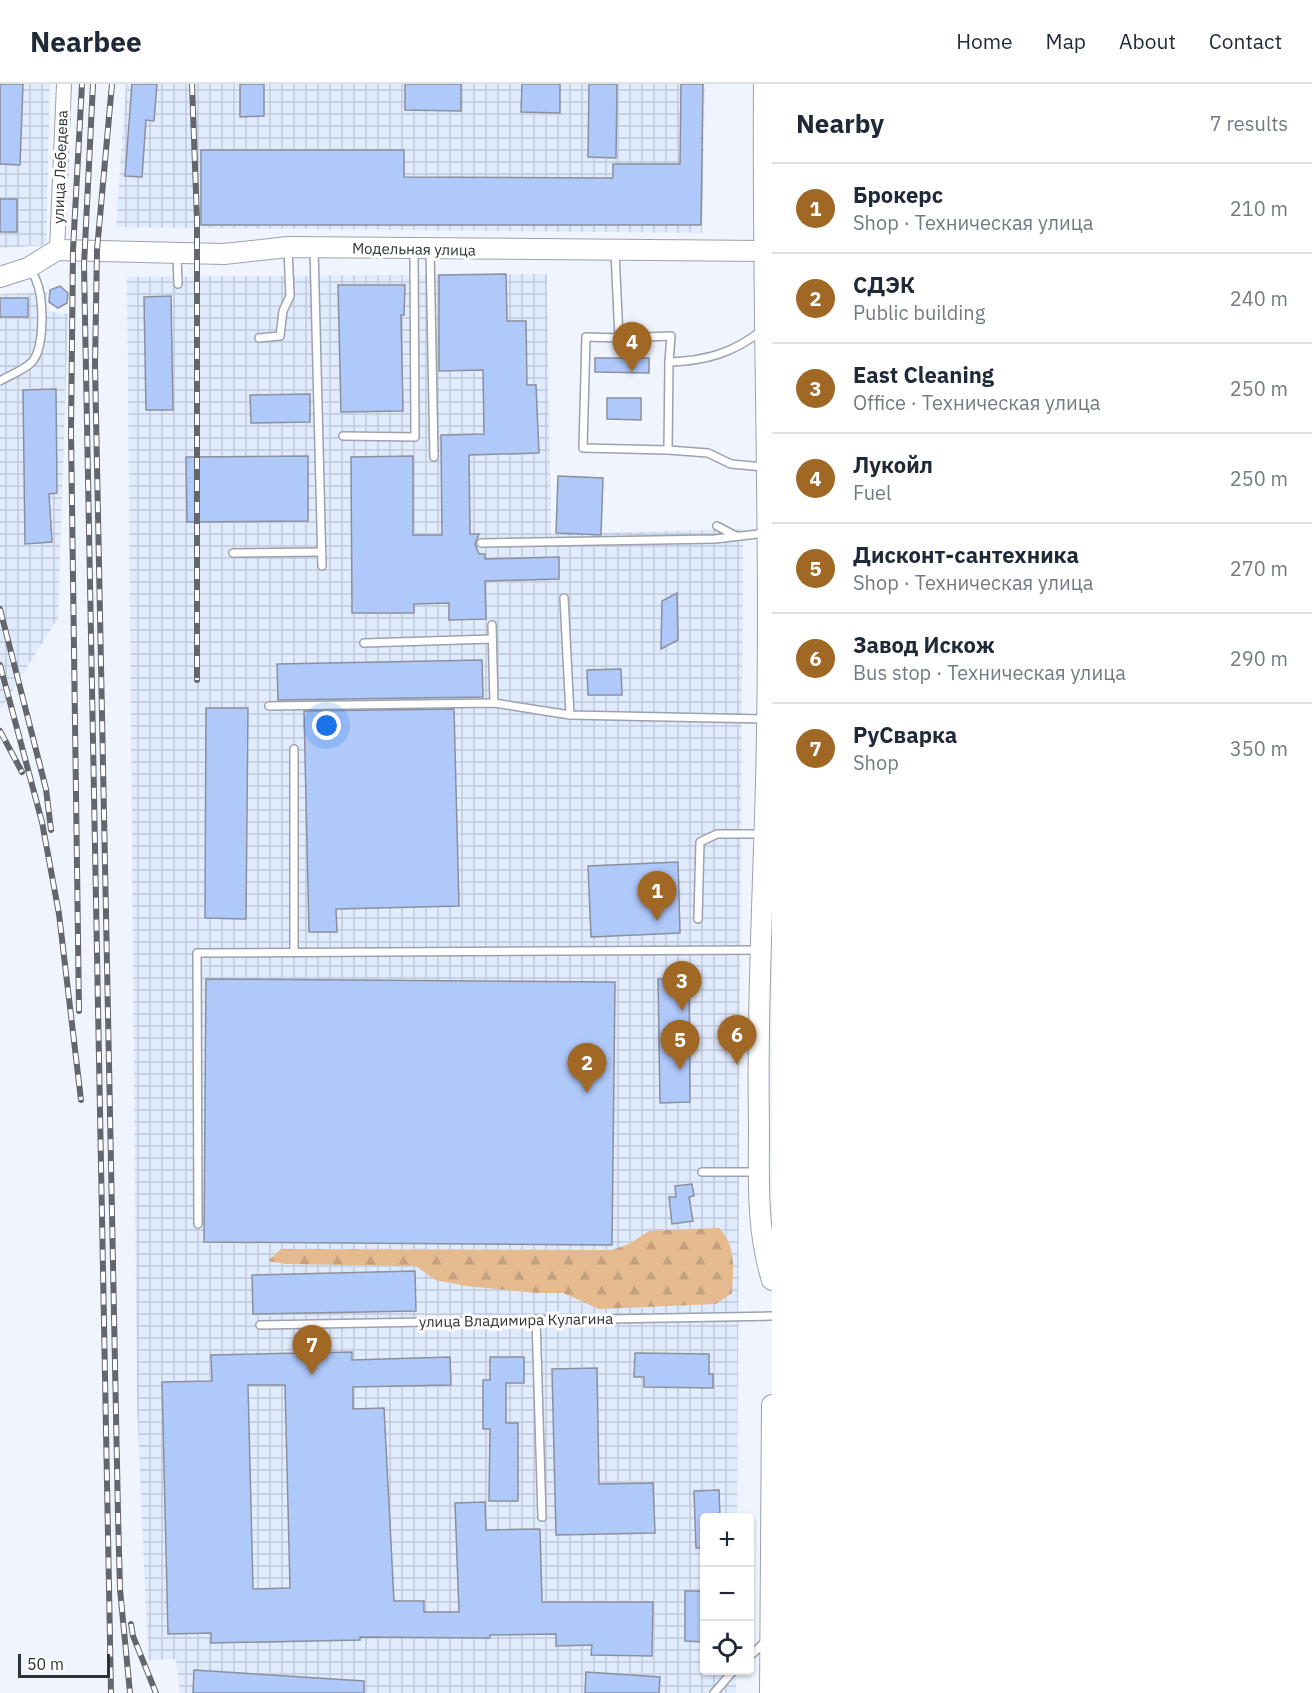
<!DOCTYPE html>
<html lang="en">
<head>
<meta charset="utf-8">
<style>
	body { margin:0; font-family:"IBM Plex Sans",sans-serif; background:#f2f2f3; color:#1f2937 }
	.controls { position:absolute; right:18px; bottom:18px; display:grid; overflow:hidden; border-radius:6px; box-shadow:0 2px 4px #0004 }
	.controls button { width:54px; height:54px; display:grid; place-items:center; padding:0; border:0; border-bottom:2px solid #e0e1e3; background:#fff; color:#1f2937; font:30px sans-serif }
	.scale { position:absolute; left:18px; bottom:15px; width:92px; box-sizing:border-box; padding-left:6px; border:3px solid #2e3135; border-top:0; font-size:16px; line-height:21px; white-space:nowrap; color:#2e3135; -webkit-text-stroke:4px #fff; paint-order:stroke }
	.you { position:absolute; left:327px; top:642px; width:21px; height:21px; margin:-15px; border:4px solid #fff; border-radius:50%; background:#1a73e8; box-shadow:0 0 0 9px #1a73e833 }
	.badge { display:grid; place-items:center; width:39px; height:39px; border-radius:50%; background:#a06725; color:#fff; font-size:20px; font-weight:700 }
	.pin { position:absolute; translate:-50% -50px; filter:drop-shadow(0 2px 3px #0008) }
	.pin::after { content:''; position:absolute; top:32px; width:21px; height:18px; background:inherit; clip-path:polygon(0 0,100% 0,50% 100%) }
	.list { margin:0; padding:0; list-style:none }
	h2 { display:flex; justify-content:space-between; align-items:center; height:78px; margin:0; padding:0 24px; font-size:26px }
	h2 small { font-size:20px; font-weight:400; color:#747a83 }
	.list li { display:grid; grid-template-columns:39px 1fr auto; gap:18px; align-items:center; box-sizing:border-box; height:90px; padding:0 24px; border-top:2px solid #e0e1e3 }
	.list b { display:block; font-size:22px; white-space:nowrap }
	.list p { margin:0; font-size:20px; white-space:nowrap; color:#747a83 }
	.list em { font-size:20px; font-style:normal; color:#747a83 }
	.icon { flex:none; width:33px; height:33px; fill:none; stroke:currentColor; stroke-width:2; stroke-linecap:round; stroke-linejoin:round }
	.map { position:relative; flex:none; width:772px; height:1609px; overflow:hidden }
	header { display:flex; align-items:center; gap:36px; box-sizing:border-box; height:84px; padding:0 30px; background:#fff; border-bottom:2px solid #e0e1e3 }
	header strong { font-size:28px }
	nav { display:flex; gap:33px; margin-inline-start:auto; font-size:21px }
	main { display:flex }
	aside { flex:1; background:#fff }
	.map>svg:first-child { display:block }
	.industrial { fill:url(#industrial-grid) }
	.forest { fill:url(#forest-firs) }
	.building { fill:#b0c9fb; stroke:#8a8f9b; stroke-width:1.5; fill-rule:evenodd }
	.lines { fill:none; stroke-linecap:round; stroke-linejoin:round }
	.lane-casing { stroke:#9ba1ad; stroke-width:10 }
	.street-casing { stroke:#9ba1ad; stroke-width:16 }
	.secondary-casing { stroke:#9ba1ad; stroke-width:22 }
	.lane { stroke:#fff; stroke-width:7 }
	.street { stroke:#fff; stroke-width:14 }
	.secondary { stroke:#fff; stroke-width:20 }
	.rail-casing { stroke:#63666c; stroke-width:6 }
	.rail { stroke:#fff; stroke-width:4; stroke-dasharray:11; stroke-linecap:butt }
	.labels { text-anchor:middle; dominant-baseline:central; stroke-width:6; stroke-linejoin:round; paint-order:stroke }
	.street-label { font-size:15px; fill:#2e3135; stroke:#fff }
</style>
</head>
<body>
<header>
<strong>Nearbee</strong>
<nav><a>Home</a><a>Map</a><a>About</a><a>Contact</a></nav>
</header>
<main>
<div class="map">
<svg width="772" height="1609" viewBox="0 0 772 1609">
	<defs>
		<pattern id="industrial-grid" width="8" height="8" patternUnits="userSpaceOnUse" patternTransform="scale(1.5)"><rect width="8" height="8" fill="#e1ebfe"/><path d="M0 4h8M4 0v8" fill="none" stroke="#c1cada"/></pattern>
		<pattern id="forest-firs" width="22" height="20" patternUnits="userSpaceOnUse" patternTransform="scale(1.5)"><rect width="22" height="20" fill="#e6ba8f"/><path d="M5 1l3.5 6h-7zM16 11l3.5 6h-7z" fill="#c6a07c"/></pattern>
	</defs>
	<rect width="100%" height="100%" fill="#eff4fe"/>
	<!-- industrial -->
	<g class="industrial">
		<path d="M0,0H50L46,161L0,164Z"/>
		<path d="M126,0H705L702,149L116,143Z"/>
		<path d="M547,190L551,450L743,445L737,1433L704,1434V1586L736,1587V1609H180L176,1575L148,1576L137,1321L127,193Z"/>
		<path d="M47,208L46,227L68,230L58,534L0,626V210Z"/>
	</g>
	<!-- forest -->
	<path class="forest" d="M719,1144C737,1162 733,1185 732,1209L716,1220L599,1225L563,1209H537L466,1202L435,1196L416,1182L286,1180L268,1177L281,1165L612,1166L629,1160L649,1147Z"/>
	<!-- building -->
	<g class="building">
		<path d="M0,0H23L20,81L0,80Z"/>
		<path d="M132,0H157L154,37L146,36L142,93L125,92Z"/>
		<path d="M240,0H264V32L240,33Z"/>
		<path d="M405,0H461V27L405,26Z"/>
		<path d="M522,0H560V29L521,28Z"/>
		<path d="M589,0H617L616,74L588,73Z"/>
		<path d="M681,0H703L701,141H201V66H404V93L613,94V80H680Z"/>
		<rect x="0" y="115" width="17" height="33"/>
		<path d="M506,190L507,237H526L527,301H536L539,369L469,371L470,450H479L475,460L479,470H485V475L559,473V495L485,497L486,535L449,536V519L414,520V529H352L351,373L413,372V451H442L441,351L484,350L483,286L439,287V191Z"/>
		<path d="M338,201H405L404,231H401L403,327L341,328Z"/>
		<path d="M60,202L68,209L67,219L58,224L49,218L50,206Z"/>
		<path d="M171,212L173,326H146L144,213Z"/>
		<rect x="0" y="214" width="28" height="19"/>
		<path d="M595,274H649V289L595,288Z"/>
		<path d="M56,305L57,409L49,410L52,458L25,460L23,306Z"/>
		<path d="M310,310V338L251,339L250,311Z"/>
		<path d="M607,314H641V336L607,335Z"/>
		<path d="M308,372V437L187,438L186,373Z"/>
		<path d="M558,392L603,394L601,451L556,449Z"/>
		<path d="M677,509L678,556L661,565L662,517Z"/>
		<path d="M482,576L483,613L278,616L277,580Z"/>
		<path d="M621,585L622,611H588L587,586Z"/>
		<path d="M206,624H248L246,835L205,834Z"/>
		<path d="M454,625L459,822L336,825L337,848H309L304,627Z"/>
		<path d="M678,778L680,849L591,853L588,782Z"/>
		<path d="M689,894L690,1018L660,1019L658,895Z"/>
		<path d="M206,895L615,898L612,1161L204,1158Z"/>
		<path d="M692,1100L694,1112L689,1113L693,1137L672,1140L669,1113H676L675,1102Z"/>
		<path d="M415,1187L416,1227L253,1230L252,1191Z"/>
		<path d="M352,1268V1276L450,1273L451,1301L353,1303V1325L384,1324L394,1517H424V1528H459L455,1419L485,1418L486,1446L540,1445L542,1518H653L652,1572L591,1571L592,1561L556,1562V1550L490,1551V1554L360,1553V1556L211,1559V1549L168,1550L162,1298L212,1297L211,1271ZM248,1301H285L290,1504L253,1505Z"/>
		<path d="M635,1269L709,1270V1290H713V1304L644,1303V1293H634Z"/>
		<path d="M490,1273H524V1299H506V1339H518V1417H489L490,1345H483V1296H490Z"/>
		<path d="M597,1284L599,1400L653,1399L655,1449L556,1451L552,1285Z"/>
		<path d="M719,1406L720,1434H705V1464H696L694,1407Z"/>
		<path d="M685,1507H705V1558L685,1557Z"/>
		<path d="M194,1586L364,1597V1609H193Z"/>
		<path d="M586,1588L660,1593L659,1609H585Z"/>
	</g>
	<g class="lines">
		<!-- lane casing -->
		<g class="lane-casing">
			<g id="lane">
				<path d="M314,164L322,482"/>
				<path d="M430,166L434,373"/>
				<path d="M615,168L619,254L671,252L669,278"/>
				<path d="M177,170L178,200"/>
				<path d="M762,246C734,269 705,277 669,278L668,366L708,369L731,380L764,383"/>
				<path d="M259,254L280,252L283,227L290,212L288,165"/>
				<path d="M619,254L586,253L583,364L668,366"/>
				<path d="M0,297C10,291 24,286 32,278C45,263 44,214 36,196C35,192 31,188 28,185"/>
				<path d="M343,352L415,353L414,167"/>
				<path d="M717,442L736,452"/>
				<path d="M481,459L715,455L766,449"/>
				<path d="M233,469L321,468"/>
				<path d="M564,514L570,631"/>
				<path d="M492,541L494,619"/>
				<path d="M364,559L492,555"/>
				<path d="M269,622L494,619L570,631L766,635"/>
				<path d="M294,665V868"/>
				<path d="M698,835L700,758L717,750H762"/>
				<path d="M702,1088H756"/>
				<path d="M198,1140L197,869L758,866"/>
				<path d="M536,1235L542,1433"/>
				<path d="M260,1241L772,1232"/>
				<path d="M750,1572L767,1556"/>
				<path d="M714,1609L734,1586"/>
			</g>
		</g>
		<!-- street casing -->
		<g class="street-casing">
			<path id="street" d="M57,166L64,0"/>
		</g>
		<!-- secondary casing -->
		<g class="secondary-casing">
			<g id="secondary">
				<path d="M764,0C762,233 772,466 766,698C763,813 757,927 759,1041C759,1094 756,1145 772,1196"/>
				<path d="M0,193L28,184L57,166L224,170L288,163L772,167"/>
				<path d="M770,1609L772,1321"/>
			</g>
		</g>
		<!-- lane -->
		<use href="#lane" class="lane"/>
		<!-- street -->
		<use href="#street" class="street"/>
		<!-- secondary -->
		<use href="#secondary" class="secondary"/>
		<!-- rail casing -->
		<g class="rail-casing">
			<g id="rail">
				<path d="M93,0L84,181L111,1609"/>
				<path d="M112,0L97,166L95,281L118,1430L120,1505L130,1609"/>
				<path d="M192,0L197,136V596"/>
				<path d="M0,525L46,705L51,746"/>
				<path d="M0,581L42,738L59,830L81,1016"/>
				<path d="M0,647L22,688"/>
				<path d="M79,927L71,348L73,166L82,0"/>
				<path d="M131,1540L133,1552L156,1609"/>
			</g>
		</g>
		<!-- rail -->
		<use href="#rail" class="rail"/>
	</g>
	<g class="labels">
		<!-- street labels -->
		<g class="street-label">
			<text transform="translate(60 83) rotate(-88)">улица Лебедева</text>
			<text transform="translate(414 165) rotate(1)">Модельная улица</text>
			<text transform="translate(516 1236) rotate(-1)">улица Владимира Кулагина</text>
		</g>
	</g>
</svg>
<div class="controls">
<button>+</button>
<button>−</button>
<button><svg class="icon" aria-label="locate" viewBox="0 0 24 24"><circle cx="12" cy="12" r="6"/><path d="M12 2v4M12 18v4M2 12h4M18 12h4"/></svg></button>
</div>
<div class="scale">50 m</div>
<div class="you"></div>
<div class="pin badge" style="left:657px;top:837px">1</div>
<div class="pin badge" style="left:587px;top:1009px">2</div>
<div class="pin badge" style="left:682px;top:927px">3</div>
<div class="pin badge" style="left:632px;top:288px">4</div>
<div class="pin badge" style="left:680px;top:986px">5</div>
<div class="pin badge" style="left:737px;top:981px">6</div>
<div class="pin badge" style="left:312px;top:1291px">7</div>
</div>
<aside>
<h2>Nearby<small>7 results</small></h2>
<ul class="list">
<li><span class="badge">1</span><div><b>Брокерс</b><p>Shop · Техническая улица</p></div><em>210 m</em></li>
<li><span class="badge">2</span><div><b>СДЭК</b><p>Public building</p></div><em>240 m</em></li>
<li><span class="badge">3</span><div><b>East Cleaning</b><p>Office · Техническая улица</p></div><em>250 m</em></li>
<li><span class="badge">4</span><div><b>Лукойл</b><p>Fuel</p></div><em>250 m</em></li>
<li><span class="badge">5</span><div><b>Дисконт-сантехника</b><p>Shop · Техническая улица</p></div><em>270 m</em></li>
<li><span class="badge">6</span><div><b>Завод Искож</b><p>Bus stop · Техническая улица</p></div><em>290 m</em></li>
<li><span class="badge">7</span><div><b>РуСварка</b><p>Shop</p></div><em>350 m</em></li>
</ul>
</aside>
</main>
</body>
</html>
